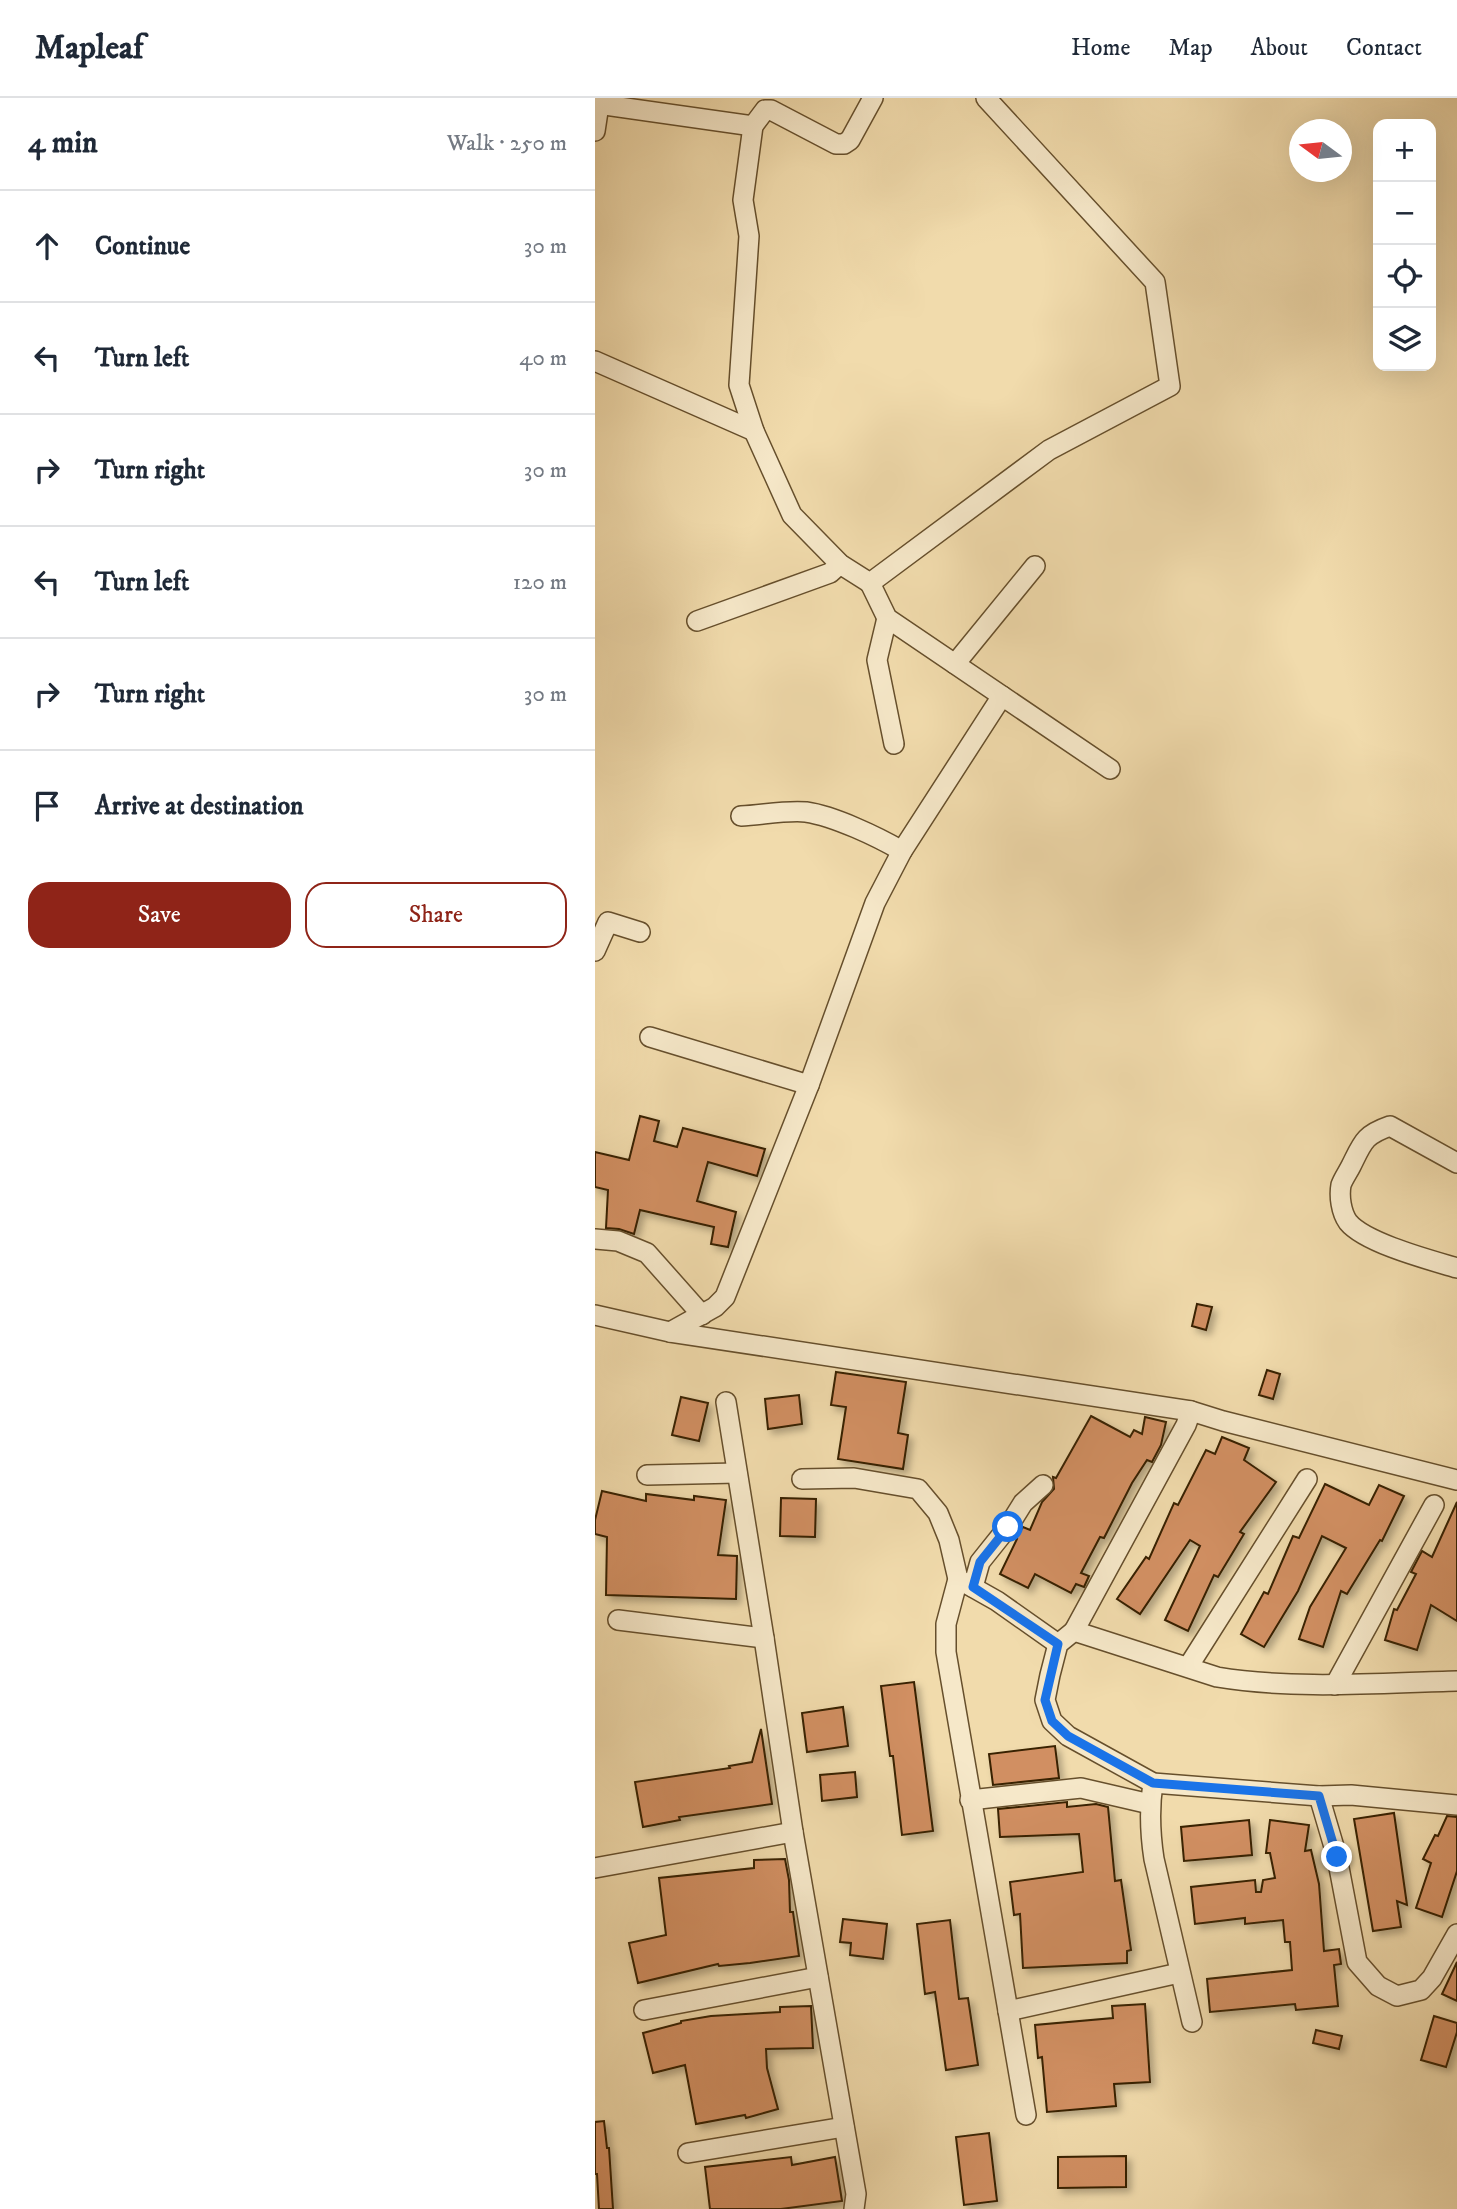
<!DOCTYPE html>
<html lang="en">
<head>
<meta charset="utf-8">
<style>
	body { margin:0; font-family:"IM FELL DW Pica",serif; background:#f6f6f7; color:#1f2937 }
	.controls { position:absolute; right:21px; top:21px; display:grid; overflow:hidden; border-radius:14px; box-shadow:0 7px 28px #0002 }
	.controls button { width:63px; height:63px; display:grid; place-items:center; padding:0; border:0; border-bottom:2px solid #e0e1e3; background:#fff; color:#1f2937; font:35px sans-serif }
	.compass { position:absolute; left:694px; top:21px; width:63px; height:63px; border-radius:50%; background:#fff; box-shadow:0 7px 28px #0002; rotate:285deg }
	.stop { position:absolute; width:21px; height:21px; margin:-16px; border:5px solid #1a73e8; border-radius:50%; background:#fff }
	.stop.end { background:#1a73e8; border-color:#fff; box-shadow:0 2px 7px #0008 }
	.list { margin:0; padding:0; list-style:none }
	h2 { display:flex; justify-content:space-between; align-items:center; height:91px; margin:0; padding:0 28px; font-size:30px }
	h2 small { font-size:23px; font-weight:400; color:#747a83 }
	.list li { display:grid; grid-template-columns:46px 1fr auto; gap:21px; align-items:center; box-sizing:border-box; height:112px; padding:0 28px; border-top:2px solid #e0e1e3 }
	.list b { display:block; font-size:26px; white-space:nowrap }
	.list em { font-size:23px; font-style:normal; color:#747a83 }
	.actions { display:flex; gap:14px; padding:21px 28px }
	.actions a { flex:1; padding:16px 0; border:2px solid #8f2418; border-radius:21px; text-align:center; font-size:24px; color:#8f2418 }
	.actions .main { background:#8f2418; color:#fff }
	.icon { flex:none; width:38px; height:38px; fill:none; stroke:currentColor; stroke-width:2; stroke-linecap:round; stroke-linejoin:round }
	.map { position:relative; flex:none; width:862px; height:2111px; overflow:hidden }
	header { display:flex; align-items:center; gap:42px; box-sizing:border-box; height:98px; padding:0 35px; background:#fff; border-bottom:2px solid #e0e1e3 }
	header strong { font-size:33px }
	nav { display:flex; gap:38px; margin-inline-start:auto; font-size:24px }
	main { display:flex }
	aside { flex:1; background:#fff }
	.map>svg:first-child { display:block }
	.building { fill:#d18f62; stroke:#382002; stroke-width:2; filter:url(#shadow) }
	.lines { fill:none; stroke-linecap:round; stroke-linejoin:round }
	.minor-casing { stroke:#664f2c; stroke-width:22 }
	.minor { stroke:#f6e8c9; stroke-width:19 }
	.route { stroke:#1a73e8; stroke-width:9 }
</style>
</head>
<body>
<header>
<strong>Mapleaf</strong>
<nav><a>Home</a><a>Map</a><a>About</a><a>Contact</a></nav>
</header>
<main>
<aside>
<h2>4 min<small>Walk · 250 m</small></h2>
<ul class="list">
<li><svg class="icon" aria-label="ahead" viewBox="0 0 24 24"><path d="M12 20V5M6 11l6-6 6 6"/></svg><div><b>Continue</b></div><em>30 m</em></li>
<li><svg class="icon" aria-label="left" viewBox="0 0 24 24"><path d="M17 20v-9H6M10 6l-5 5 5 5"/></svg><div><b>Turn left</b></div><em>40 m</em></li>
<li><svg class="icon" aria-label="right" viewBox="0 0 24 24"><path d="M7 20v-9h11M14 6l5 5-5 5"/></svg><div><b>Turn right</b></div><em>30 m</em></li>
<li><svg class="icon" aria-label="left" viewBox="0 0 24 24"><path d="M17 20v-9H6M10 6l-5 5 5 5"/></svg><div><b>Turn left</b></div><em>120 m</em></li>
<li><svg class="icon" aria-label="right" viewBox="0 0 24 24"><path d="M7 20v-9h11M14 6l5 5-5 5"/></svg><div><b>Turn right</b></div><em>30 m</em></li>
<li><svg class="icon" aria-label="arrive" viewBox="0 0 24 24"><path d="M6 21V4h12l-3 4 3 4H6"/></svg><div><b>Arrive at destination</b></div></li>
</ul>
<div class="actions"><a class="main">Save</a><a>Share</a></div>
</aside>
<div class="map">
<svg width="862" height="2111" viewBox="0 0 862 2111">
	<defs>
		<filter id="shadow"><feDropShadow dx="4.5" dy="4.5" stdDeviation="3.5" flood-color="#0004"/></filter>
	</defs>
	<rect width="100%" height="100%" fill="#f1dbac"/>
	<filter id="stains"><feTurbulence type="fractalNoise" baseFrequency=".00286" numOctaves="4"/><feColorMatrix values="0 0 0 0 .2 0 0 0 0 .09 0 0 0 0 .02 0 0 0 .5 -.17"/></filter>
	<radialGradient id="worn" r=".72"><stop offset=".6" stop-color="#630" stop-opacity="0"/><stop offset="1" stop-color="#630" stop-opacity=".3"/></radialGradient>
	<!-- building -->
	<g class="building">
		<path d="M45,1018L64,1023L59,1043L82,1049L88,1030L170,1051L162,1078L113,1064L102,1103L141,1114L133,1149L116,1146L119,1129L45,1112L39,1136L24,1131L11,1130L13,1092L0,1089V1054L34,1062Z"/>
		<path d="M602,1206L617,1209L611,1232L597,1228Z"/>
		<path d="M672,1272L685,1276L678,1301L664,1297Z"/>
		<path d="M241,1274L311,1284L303,1335L313,1337L308,1371L243,1361L251,1309L236,1307Z"/>
		<path d="M204,1297L207,1326L173,1331L170,1301Z"/>
		<path d="M86,1299L113,1305L104,1343L77,1337Z"/>
		<path d="M496,1318L535,1339L539,1332L547,1336L550,1319L571,1324L566,1347L557,1364L552,1362L537,1385L509,1440L505,1439L486,1475L494,1478L489,1489L481,1486L476,1495L440,1476L433,1490L405,1476L422,1441L420,1440L428,1429L435,1432L447,1404L459,1391L458,1379L461,1380Z"/>
		<path d="M627,1339L654,1350L649,1362L681,1384L645,1434L649,1436L623,1479L619,1477L593,1533L570,1522L605,1448L595,1442L545,1516L522,1501L551,1459L554,1461L579,1405L583,1407L611,1352L620,1356Z"/>
		<path d="M730,1386L774,1407L784,1387L809,1398L787,1443L785,1442L752,1496L746,1493L728,1549L704,1541L715,1509L751,1450L727,1438L703,1493L669,1549L646,1536L669,1494L673,1496L698,1438L704,1440Z"/>
		<path d="M7,1393L51,1403V1396L99,1402V1398L131,1402L123,1457L142,1458L141,1501L11,1497L12,1439L0,1436V1422Z"/>
		<path d="M186,1400L221,1401L220,1439L185,1438Z"/>
		<path d="M862,1404V1523L836,1507L822,1552L790,1542L799,1511L802,1512L821,1476L816,1474L827,1453L837,1459Z"/>
		<path d="M319,1584L338,1733L307,1737L298,1658H295L286,1588Z"/>
		<path d="M248,1609L253,1648L212,1654L207,1615Z"/>
		<path d="M166,1631L177,1706L84,1719L85,1722L48,1729L40,1684L135,1670L134,1668L157,1664Z"/>
		<path d="M460,1648L464,1680L398,1687L394,1656Z"/>
		<path d="M260,1674L262,1699L227,1703L225,1677Z"/>
		<path d="M472,1704V1709L501,1706L513,1709L520,1783L526,1782L536,1852L532,1853V1865L428,1870L425,1816L419,1817L415,1784L488,1774L484,1736L405,1739L403,1711Z"/>
		<path d="M799,1715L812,1807L802,1803L806,1829L778,1833L759,1721Z"/>
		<path d="M852,1718L862,1719V1773L847,1819L821,1810L836,1765L828,1761L840,1737L843,1738Z"/>
		<path d="M654,1722L657,1757L589,1763L586,1729Z"/>
		<path d="M675,1722L714,1727L710,1753L716,1752L724,1786L729,1853L744,1851L746,1866L739,1867L743,1908L701,1912L700,1906L615,1914L612,1881L697,1872L695,1844H690L688,1822L650,1826V1820L600,1826L596,1789L660,1782L661,1794H666L668,1782L680,1780L675,1755H671Z"/>
		<path d="M190,1761L194,1782L195,1814H198L204,1858L155,1865L124,1868L123,1866L43,1885L34,1845L71,1837L64,1780L159,1770V1762Z"/>
		<path d="M248,1821L292,1826L288,1861L255,1857L256,1845L245,1844Z"/>
		<path d="M355,1822L364,1901L373,1900L383,1967L351,1972L340,1894L330,1896L322,1826Z"/>
		<path d="M862,1864V1903L847,1896Z"/>
		<path d="M550,1906L555,1984L519,1986L521,2008L452,2014L447,1959L443,1960L440,1927L518,1920L517,1908Z"/>
		<path d="M216,1908L218,1950L171,1951L172,1970L183,2011L151,2020L150,2017L101,2026L90,1967L58,1975L48,1935L86,1925V1923L116,1918L185,1914V1909Z"/>
		<path d="M839,1918L862,1925V1934L851,1969L826,1962Z"/>
		<path d="M721,1932L747,1938L744,1951L718,1945Z"/>
		<path d="M9,2023L12,2050H14L18,2111H4L2,2076H0V2024Z"/>
		<path d="M394,2035L402,2103L369,2107L361,2039Z"/>
		<path d="M531,2058V2089L463,2090V2059Z"/>
		<path d="M196,2059L197,2067L240,2059L247,2103L186,2111H115L110,2069Z"/>
	</g>
	<g class="lines">
		<!-- minor casing -->
		<g class="minor-casing">
			<g id="minor">
				<path d="M278,0L255,42L249,46H241L176,12H170L158,28L148,102L154,138L144,287L159,333L197,417L245,466L275,485L454,352L575,288L560,184L391,0"/>
				<path d="M3,6L158,28"/>
				<path d="M0,33L5,0"/>
				<path d="M0,263L159,333"/>
				<path d="M275,485L292,520L515,671"/>
				<path d="M292,520L282,562L299,646"/>
				<path d="M102,523L235,475L245,466"/>
				<path d="M360,566L440,468"/>
				<path d="M146,718C167,717 191,712 211,714C239,718 283,739 307,753"/>
				<path d="M0,853L13,824L45,834"/>
				<path d="M55,939L214,987"/>
				<path d="M862,1065L795,1028C769,1037 768,1044 756,1068C753,1074 748,1081 746,1087C744,1098 746,1114 753,1124C770,1145 835,1162 862,1170"/>
				<path d="M0,1141L23,1143L52,1155L107,1217"/>
				<path d="M0,1217L75,1234L596,1313L628,1323L862,1382"/>
				<path d="M75,1234L120,1209L130,1199L214,987L280,805L307,753L407,598"/>
				<path d="M131,1304L169,1540L198,1734L261,2096L259,2111"/>
				<path d="M52,1377L142,1375"/>
				<path d="M207,1381L259,1380L323,1391L343,1415L354,1442L363,1481L402,1503L463,1546"/>
				<path d="M363,1481L351,1526V1554L431,2017"/>
				<path d="M378,1489L385,1464L413,1429L428,1405L448,1387"/>
				<path d="M23,1522L169,1540"/>
				<path d="M479,1533L591,1327L596,1313"/>
				<path d="M593,1569L712,1381"/>
				<path d="M862,1583C783,1585 701,1592 622,1579L479,1533L463,1546L455,1577L450,1602L457,1623L473,1638L558,1685L724,1698L756,1697L862,1707"/>
				<path d="M740,1587L839,1407"/>
				<path d="M558,1685C554,1711 555,1735 559,1761L597,1924"/>
				<path d="M724,1698L742,1759L762,1864L783,1888L802,1898L826,1892L837,1880L862,1836"/>
				<path d="M375,1702L486,1690L555,1706"/>
				<path d="M0,1770L198,1734"/>
				<path d="M49,1912L223,1879"/>
				<path d="M413,1913L584,1875"/>
				<path d="M93,2055L249,2029"/>
			</g>
		</g>
		<!-- minor -->
		<use href="#minor" class="minor"/>
	</g>
	<g class="lines">
		<!-- route -->
		<path class="route" d="M413,1429L385,1464L378,1489L463,1546L450,1602L457,1623L473,1638L558,1685L724,1698L742,1759"/>
	</g>
	<rect width="100%" height="100%" filter="url(#stains)"/>
	<rect width="100%" height="100%" fill="url(#worn)"/>
</svg>
<div class="controls">
<button>+</button>
<button>−</button>
<button><svg class="icon" aria-label="locate" viewBox="0 0 24 24"><circle cx="12" cy="12" r="6"/><path d="M12 2v4M12 18v4M2 12h4M18 12h4"/></svg></button>
<button><svg class="icon" aria-label="layers" viewBox="0 0 24 24"><path d="M12 4l9 5-9 5-9-5zM3 14l9 5 9-5"/></svg></button>
</div>
<svg class="compass" viewBox="-18 -18 36 36"><path d="M0-13l5 13h-10z" fill="#e53935"/><path d="M0 13l5-13h-10z" fill="#747a83"/></svg>
<div class="stop" style="left:413px;top:1429px"></div>
<div class="stop end" style="left:742px;top:1759px"></div>
</div>
</main>
</body>
</html>
